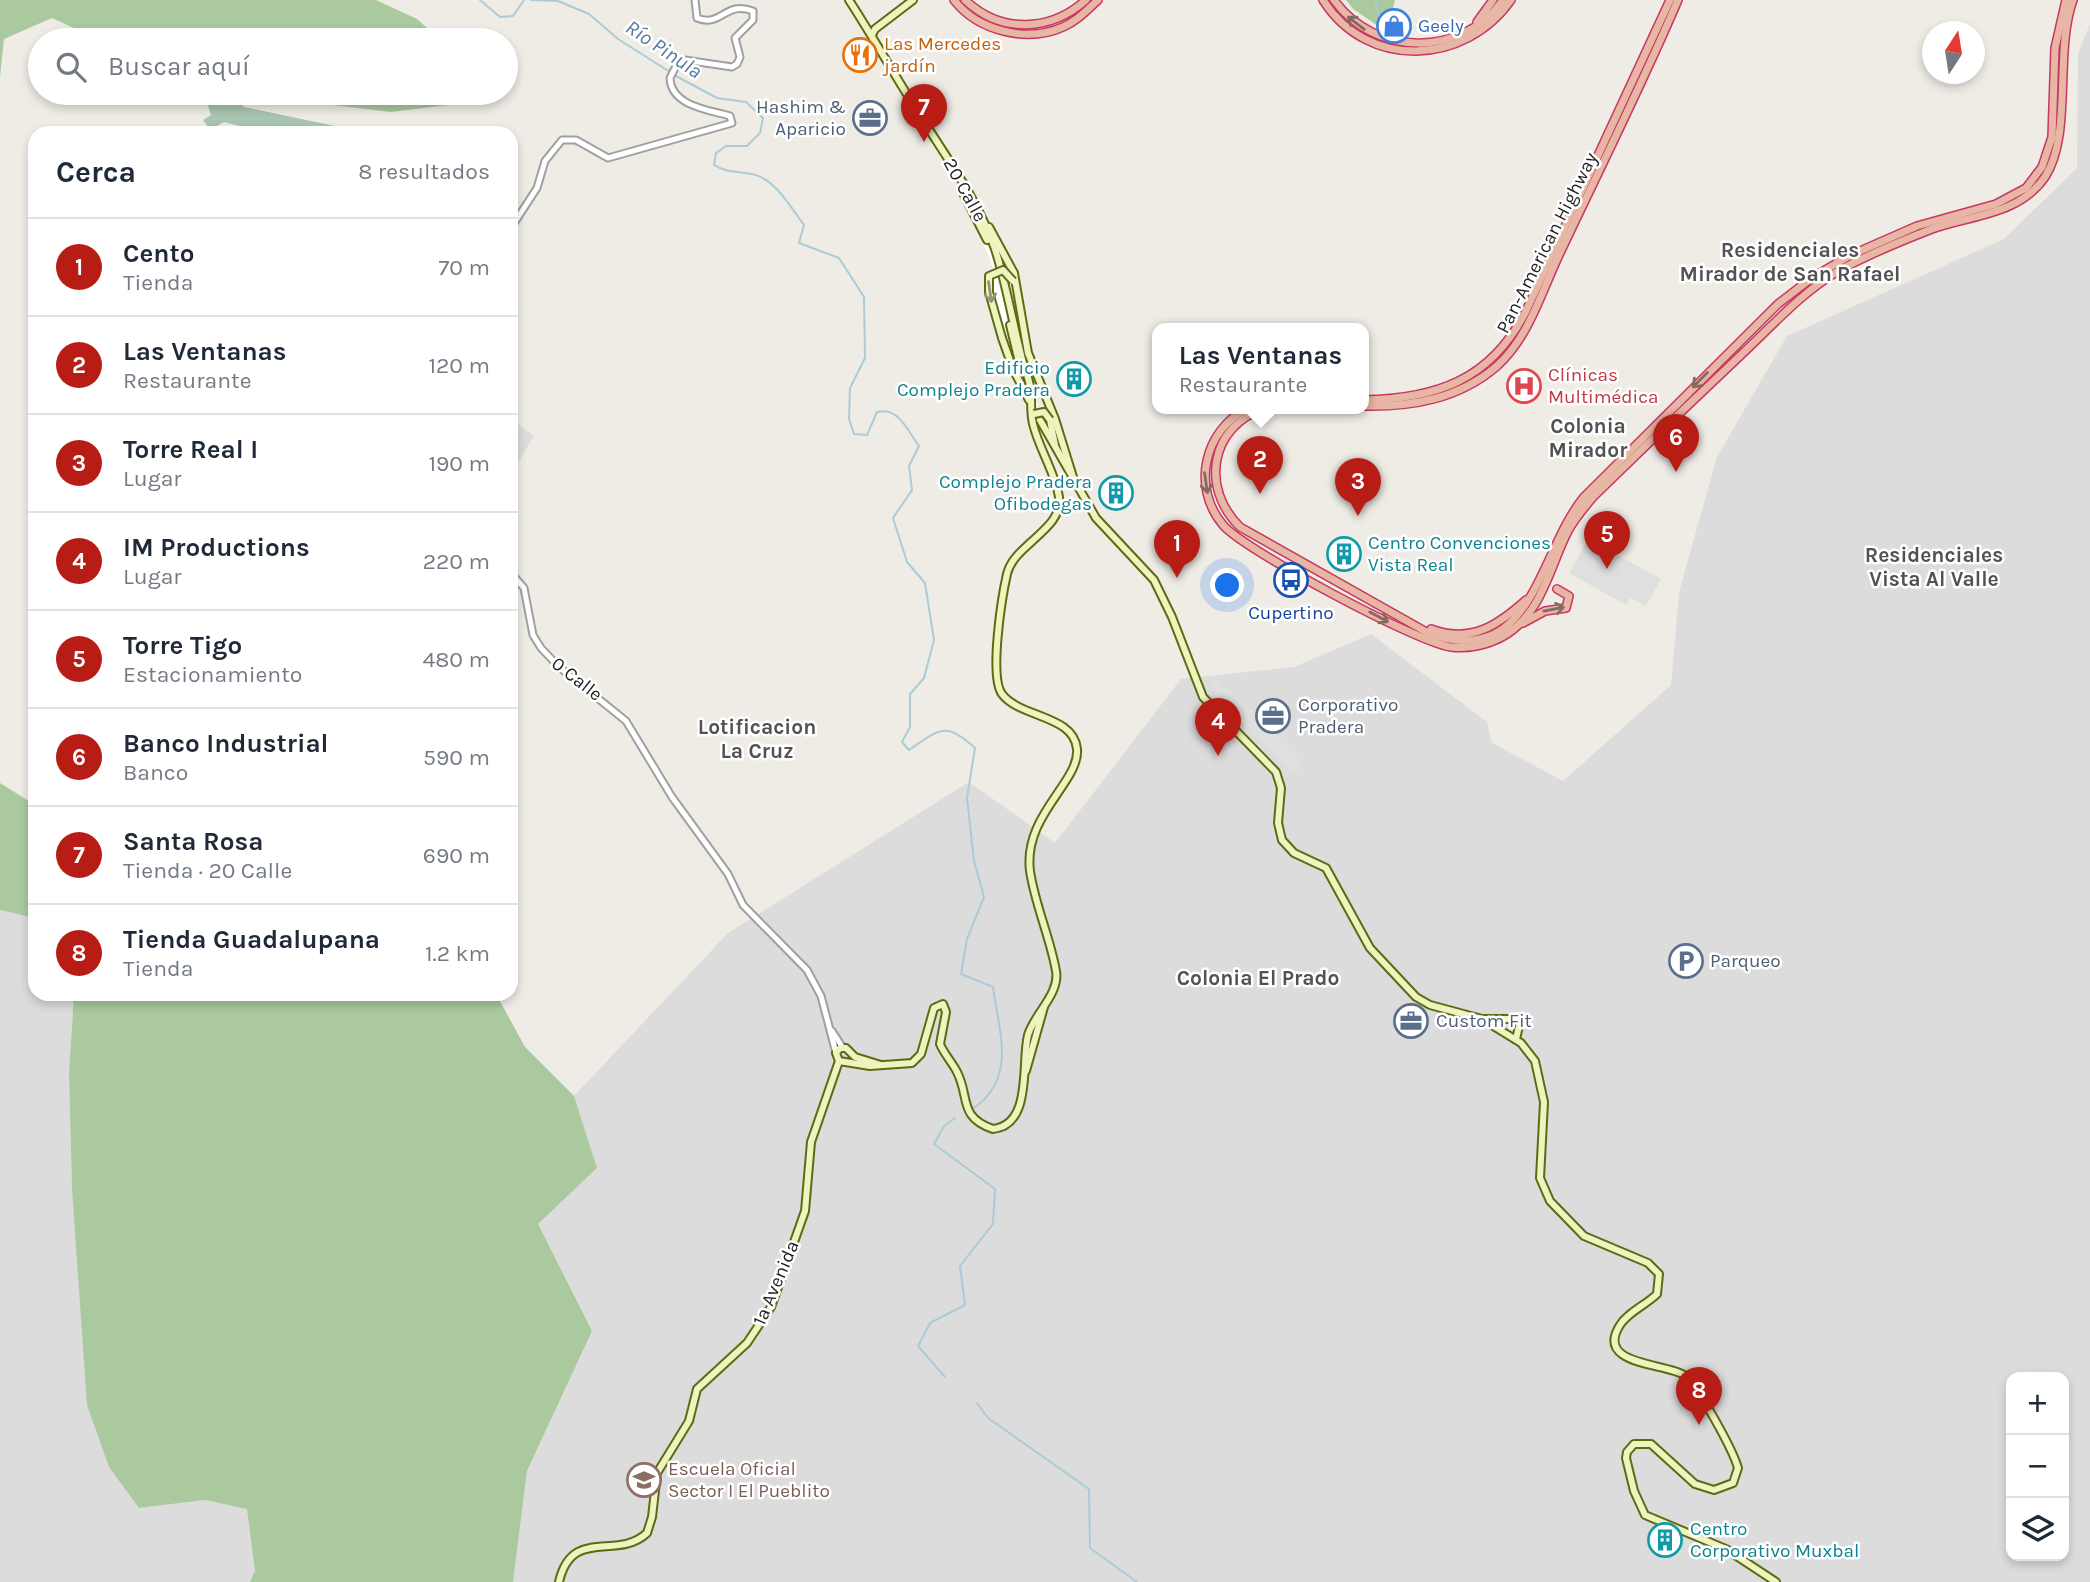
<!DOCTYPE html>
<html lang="es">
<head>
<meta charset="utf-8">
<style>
	body { margin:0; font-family:Karla,sans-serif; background:#f6f6f7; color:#1f2937 }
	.controls { position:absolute; right:21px; bottom:21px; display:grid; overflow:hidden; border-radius:14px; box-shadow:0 4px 10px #0003 }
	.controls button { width:63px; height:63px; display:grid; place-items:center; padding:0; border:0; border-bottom:2px solid #e0e1e3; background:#fff; color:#1f2937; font:35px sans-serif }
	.compass { position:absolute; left:1922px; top:21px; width:63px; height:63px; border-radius:50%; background:#fff; box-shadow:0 4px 10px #0003; rotate:12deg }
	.you { position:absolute; left:1228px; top:586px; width:24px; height:24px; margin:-18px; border:5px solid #fff; border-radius:50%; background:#1a73e8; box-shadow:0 0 0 10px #1a73e833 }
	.badge { display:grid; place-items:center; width:46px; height:46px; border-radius:50%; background:#b81d15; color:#fff; font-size:23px; font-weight:700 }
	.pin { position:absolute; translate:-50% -58px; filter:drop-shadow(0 2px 4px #0008) }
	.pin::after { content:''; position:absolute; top:37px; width:24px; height:21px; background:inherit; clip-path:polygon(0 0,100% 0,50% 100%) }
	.popup { position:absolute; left:1152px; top:323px; width:217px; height:91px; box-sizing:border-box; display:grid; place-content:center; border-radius:14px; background:#fff; filter:drop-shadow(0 2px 5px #0005); font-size:23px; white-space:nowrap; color:#747a83 }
	.popup b { font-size:26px; color:#1f2937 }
	.popup::after { content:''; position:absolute; left:50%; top:100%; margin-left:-14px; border:14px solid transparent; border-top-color:#fff }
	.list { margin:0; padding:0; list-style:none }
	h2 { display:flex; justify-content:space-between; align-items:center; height:91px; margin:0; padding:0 28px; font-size:30px }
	h2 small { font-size:23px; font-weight:400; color:#747a83 }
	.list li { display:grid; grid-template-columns:46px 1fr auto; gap:21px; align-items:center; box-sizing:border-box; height:98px; padding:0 28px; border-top:2px solid #e0e1e3 }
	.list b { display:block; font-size:26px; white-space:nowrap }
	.list p { margin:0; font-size:23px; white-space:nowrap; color:#747a83 }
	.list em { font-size:23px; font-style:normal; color:#747a83 }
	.icon { flex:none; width:38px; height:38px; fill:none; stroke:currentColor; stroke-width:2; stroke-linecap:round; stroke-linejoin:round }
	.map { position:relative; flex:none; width:2090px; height:1582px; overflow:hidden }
	.search { position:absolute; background:#fff; box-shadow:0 4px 10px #0003; left:28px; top:28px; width:490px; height:77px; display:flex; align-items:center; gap:18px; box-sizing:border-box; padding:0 24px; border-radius:38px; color:#747a83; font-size:26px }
	.panel { position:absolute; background:#fff; box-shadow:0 4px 10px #0003; left:28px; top:126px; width:490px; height:875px; border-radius:21px }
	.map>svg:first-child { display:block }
	.residential { fill:#dddcdc; fill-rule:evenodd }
	.forest { fill:#aac99f }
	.cemetery { fill:#aac5af }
	.parking { fill:#dfdfdf }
	.pier { fill:#fff }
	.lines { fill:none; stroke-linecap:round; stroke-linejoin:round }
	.stream { stroke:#abcbd7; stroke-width:2 }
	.secondary-tunnel { stroke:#c5c3be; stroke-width:6; stroke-dasharray:6 3; stroke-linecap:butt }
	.tertiary-casing { stroke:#a0a0a0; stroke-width:9 }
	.secondary-casing { stroke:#5d6b11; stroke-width:10 }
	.trunk-casing { stroke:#c83862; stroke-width:10 }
	.tertiary { stroke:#fff; stroke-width:5 }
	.secondary { stroke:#eef3c0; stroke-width:6 }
	.trunk { stroke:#e8b6a4; stroke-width:7 }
	.secondary-bridge-casing { stroke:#5d6b11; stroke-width:10; stroke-linecap:butt }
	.secondary-bridge { stroke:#eef3c0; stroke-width:6 }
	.oneway { stroke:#846a62 }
	.oneway2 { stroke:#919478 }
	.labels { text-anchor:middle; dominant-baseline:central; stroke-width:5; stroke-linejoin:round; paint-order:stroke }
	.shop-label { font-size:19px; fill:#366cbe; stroke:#fff; text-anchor:start }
	.food-label { font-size:19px; fill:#c56008; stroke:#fff; text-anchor:start }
	.service-label { font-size:19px; fill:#4e5e75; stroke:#fff; text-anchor:start }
	.street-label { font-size:19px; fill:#1f1f1f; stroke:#fff }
	.culture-label { font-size:19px; fill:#0d838f; stroke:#fff; text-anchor:end }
	.health-label { font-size:19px; fill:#be3a42; stroke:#fff; text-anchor:start }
	.transit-label { font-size:19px; fill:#164399; stroke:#fff }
	.education-label { font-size:19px; fill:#785e54; stroke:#fff; text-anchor:start }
	.water-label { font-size:21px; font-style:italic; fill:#5579a4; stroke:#fff }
	.neighbourhood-label { font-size:21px; font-weight:bold; fill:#525252; stroke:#fff }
</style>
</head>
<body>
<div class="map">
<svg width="2090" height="1582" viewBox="0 0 2090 1582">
	<rect width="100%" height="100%" fill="#efece6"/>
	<!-- residential -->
	<g class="residential">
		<path d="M2090,24V1582H513L527,1471L592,1331L537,1224L597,1168L574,1096L728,933L969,782L1055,843L1181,679L1294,667L1371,634L1487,722L1492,743L1563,781L1671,685L1679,592L1717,457L1787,336L2004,239L2077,168L2078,53ZM2011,1377H2064V1556H2011Z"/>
		<path d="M511,419L534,436L511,474Z"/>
		<path d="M0,910L35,918V994H74L69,1073L72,1189L139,1508L205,1500L248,1509L255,1571L250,1582H0Z"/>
	</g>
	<!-- forest -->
	<g class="forest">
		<path d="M0,0H376L417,19L441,40H100L52,18L4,39L0,77Z"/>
		<path d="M1346,0H1395L1387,32L1353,9Z"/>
		<path d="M285,93H459L456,104L391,112L308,102Z"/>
		<path d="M0,783L35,805V918L0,910Z"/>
		<path d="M74,994H496L525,1047L574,1096L597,1168L538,1224L592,1331L527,1471L513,1582H250L255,1571L247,1509L205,1500L139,1508L109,1467L87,1405L72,1189L69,1073Z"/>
	</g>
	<!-- cemetery -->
	<path class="cemetery" d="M204,93H229L244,107L368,133H253L247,128L224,122L210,130L203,120L211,115Z"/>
	<!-- parking -->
	<g class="parking">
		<path d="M1588,539L1661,579L1646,606L1630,598L1626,605L1569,573Z"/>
		<path d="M1217,679L1220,687L1227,686L1302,760L1299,764L1303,767L1294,775L1220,699L1210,681Z"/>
	</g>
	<!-- pier -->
	<path class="pier" d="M966,181L967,194L1003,268L1012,275L1002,271L1019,356L1040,411L1046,416L1041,415L1045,424L1040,427L1031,402L1001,341L988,275L993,270L990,258L961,196L960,182Z"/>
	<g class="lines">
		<!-- stream -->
		<g class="stream">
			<path d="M480,0L500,17L513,16L524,0"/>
			<path d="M531,0L558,1L589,14L618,39L670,72"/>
			<path d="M1375,0L1382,27"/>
			<path d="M674,75L717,98L746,102L763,118L760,133L747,146H726L716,153L714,165C727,173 737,171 752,174C775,178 791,208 804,225L799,243L839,258L864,297L865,358L850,388L849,419L854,434L867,435L877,412C899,407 907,430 919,446L909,466L912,490L893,518L907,562L925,583L934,640L924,678L910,694V727L902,742L909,750C939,730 945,720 975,748L967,798L974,861L984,897L967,939L961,974L993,987C999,1033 1018,1080 971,1110"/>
			<path d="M945,1377L918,1346L930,1323L965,1305L960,1266L993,1224L995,1189L934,1144L944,1126L955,1118"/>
			<path d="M977,1403L988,1418L1089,1489L1090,1548L1137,1582"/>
		</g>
		<!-- secondary-tunnel -->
		<path class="secondary-tunnel" d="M1022,372L1029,390"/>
		<!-- tertiary casing -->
		<g class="tertiary-casing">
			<g id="tertiary">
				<path d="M511,228L537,188L545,161L562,140H576L608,158L732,123L730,116C709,110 671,106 670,78L677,64L685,60L732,67L737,64L740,57L735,38L753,20V11C725,0 722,28 697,18L695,0"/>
				<path d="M511,573L524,588L533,635L541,648L559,667L626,721L672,797L728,874L743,905L807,970L821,996L836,1053"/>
				<path d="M832,1031L843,1048"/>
			</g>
		</g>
		<!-- secondary casing -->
		<g class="secondary-casing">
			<g id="secondary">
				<path d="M849,0C871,34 891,69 913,104C942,152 976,195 995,249C1006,283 1012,320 1021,355C1023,365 1028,375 1030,386C1032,399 1030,411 1033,424C1039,449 1055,472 1059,497C1064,529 1014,544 1007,574C1002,596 989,676 1002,694C1020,718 1074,715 1077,749C1080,782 1023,815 1030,871C1035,905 1050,937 1056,971C1060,994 1034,1014 1028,1035C1021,1061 1033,1125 993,1129C958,1117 970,1097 957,1072C952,1062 944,1054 940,1044L946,1012L943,1004L934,1008L921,1054L912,1063L870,1066L839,1061L836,1053L840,1048H846L855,1057L881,1065"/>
				<path d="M872,35L875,29L913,0"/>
				<path d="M963,183L964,195L987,240"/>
				<path d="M989,227L1014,273L1028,353L1055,419L1073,477"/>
				<path d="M1010,325L1020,366"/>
				<path d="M1002,338L1013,369L1029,400"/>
				<path d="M1040,420L1096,518L1154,580L1172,617L1203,697L1276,772L1281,788L1278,823L1282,840L1294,853L1326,868L1370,948L1416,997L1430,1005L1482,1019L1521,1043L1535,1061L1544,1102L1540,1178L1550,1201L1584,1236L1648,1263L1659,1274L1657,1294C1646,1305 1628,1312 1620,1325C1594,1366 1667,1363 1684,1375C1697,1384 1733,1450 1738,1468L1733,1483L1714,1490L1695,1484L1651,1444H1634L1627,1452L1626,1458L1634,1491L1645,1515L1726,1549L1776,1582"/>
				<path d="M1050,420L1055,445"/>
				<path d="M1484,1019H1510"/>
				<path d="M1516,1039L1520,1022"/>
				<path d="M1026,1071L1044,1007"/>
				<path d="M559,1582C572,1526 617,1561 647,1533L652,1517L657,1473L689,1421L697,1389L747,1343L771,1307L805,1211L811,1142L839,1061"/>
			</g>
		</g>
		<!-- trunk casing -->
		<g class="trunk-casing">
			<g id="trunk">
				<path d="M954,0C978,31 1027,43 1063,27C1077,21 1087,10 1098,0"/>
				<path d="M965,0C1001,34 1050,32 1086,0"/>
				<path d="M1323,0C1367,70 1465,66 1511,0"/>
				<path d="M1334,0C1375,57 1462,58 1503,0"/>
				<path d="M1477,22L1493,0"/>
				<path d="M1363,400C1436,399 1490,380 1525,313L1670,0"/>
				<path d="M1363,406C1412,407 1459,399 1497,366C1529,337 1541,293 1559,255C1599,170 1641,87 1678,0"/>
				<path d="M1248,408C1204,430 1191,487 1223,525C1244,550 1418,643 1451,647C1468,649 1487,645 1502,637C1542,615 1549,568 1568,531C1575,518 1584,508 1593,497C1643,448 1693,400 1743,353C1774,324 1802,292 1840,270C1869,254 1901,241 1932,229C1971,215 2019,215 2045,177C2073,134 2054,53 2073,0"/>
				<path d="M1265,408C1210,426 1200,488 1240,527L1430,634C1533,670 1538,553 1584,497L1778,304L1813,277L1851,255L1917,226L1996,204L2026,188L2042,167L2052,137L2055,48L2066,0"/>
				<path d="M1523,623L1545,611L1566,608L1569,596L1557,589"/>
				<path d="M1431,629C1471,644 1498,625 1526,600"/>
			</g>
		</g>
		<!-- tertiary -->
		<use href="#tertiary" class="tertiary"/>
		<!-- secondary -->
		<use href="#secondary" class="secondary"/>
		<!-- trunk -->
		<use href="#trunk" class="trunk"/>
		<!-- secondary-bridge casing -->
		<g class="secondary-bridge-casing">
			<g id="secondary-bridge">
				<path d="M1002,338L989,292V276L1003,270L1013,281"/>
				<path d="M1034,414L1044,412L1050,420"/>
			</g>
		</g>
		<!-- secondary-bridge -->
		<use href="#secondary-bridge" class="secondary-bridge"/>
	</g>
	<!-- one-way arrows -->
	<defs><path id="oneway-shaft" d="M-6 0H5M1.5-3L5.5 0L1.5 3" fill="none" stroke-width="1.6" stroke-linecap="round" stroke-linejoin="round" transform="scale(1.75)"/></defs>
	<g class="oneway">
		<use href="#oneway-shaft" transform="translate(1356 23) rotate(-142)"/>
		<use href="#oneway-shaft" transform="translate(1700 380) rotate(135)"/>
		<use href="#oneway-shaft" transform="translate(1206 483) rotate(82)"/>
		<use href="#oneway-shaft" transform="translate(1554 609) rotate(-11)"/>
		<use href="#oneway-shaft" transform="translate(1379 617) rotate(28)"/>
	</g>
	<use class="oneway2" href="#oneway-shaft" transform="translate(990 292) rotate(82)"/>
	<!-- icons -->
	<defs>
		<g id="shop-ring" transform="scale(1.75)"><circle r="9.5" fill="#fff" stroke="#3f7fe0" stroke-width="1.5"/><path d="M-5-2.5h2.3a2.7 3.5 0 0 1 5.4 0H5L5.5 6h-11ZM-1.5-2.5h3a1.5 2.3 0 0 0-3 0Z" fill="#3f7fe0"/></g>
		<g id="restaurant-ring" transform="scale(1.75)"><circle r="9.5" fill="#fff" stroke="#e8710a" stroke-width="1.5"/><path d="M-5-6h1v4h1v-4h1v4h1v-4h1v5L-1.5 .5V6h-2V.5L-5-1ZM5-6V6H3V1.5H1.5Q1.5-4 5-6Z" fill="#e8710a"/></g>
		<g id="office-ring" transform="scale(1.75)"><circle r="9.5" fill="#fff" stroke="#5c6f8a" stroke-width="1.5"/><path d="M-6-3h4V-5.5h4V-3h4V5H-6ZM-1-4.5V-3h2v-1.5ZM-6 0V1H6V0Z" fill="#5c6f8a"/></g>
		<g id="building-ring" transform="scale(1.75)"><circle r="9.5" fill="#fff" stroke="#0f9aa8" stroke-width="1.5"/><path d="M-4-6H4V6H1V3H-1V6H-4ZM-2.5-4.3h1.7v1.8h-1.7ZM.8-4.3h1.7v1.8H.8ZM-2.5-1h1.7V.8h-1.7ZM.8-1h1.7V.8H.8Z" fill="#0f9aa8"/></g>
		<g id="hospital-ring" transform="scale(1.75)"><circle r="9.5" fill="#fff" stroke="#e0444e" stroke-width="1.5"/><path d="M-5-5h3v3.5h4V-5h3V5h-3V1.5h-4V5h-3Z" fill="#e0444e"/></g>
		<g id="bus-ring" transform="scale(1.75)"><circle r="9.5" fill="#fff" stroke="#1a4fb4" stroke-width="1.5"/><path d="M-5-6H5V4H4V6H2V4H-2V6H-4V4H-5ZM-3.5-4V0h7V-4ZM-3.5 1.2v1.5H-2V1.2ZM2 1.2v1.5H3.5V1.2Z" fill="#1a4fb4"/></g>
		<g id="parking-ring" transform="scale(1.75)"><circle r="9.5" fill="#fff" stroke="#5c6f8a" stroke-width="1.5"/><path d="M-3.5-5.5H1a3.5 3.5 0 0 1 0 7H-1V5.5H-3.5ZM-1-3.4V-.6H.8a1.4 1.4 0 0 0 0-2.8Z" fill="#5c6f8a"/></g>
		<g id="school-ring" transform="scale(1.75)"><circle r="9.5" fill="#fff" stroke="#8d6e63" stroke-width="1.5"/><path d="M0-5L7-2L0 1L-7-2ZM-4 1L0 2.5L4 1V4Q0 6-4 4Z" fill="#8d6e63"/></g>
	</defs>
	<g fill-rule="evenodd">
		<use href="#shop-ring" x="1394" y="26"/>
		<use href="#restaurant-ring" x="860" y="55"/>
		<use href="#office-ring" x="870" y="118"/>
		<use href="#building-ring" x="1074" y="379"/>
		<use href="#hospital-ring" x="1524" y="386"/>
		<use href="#building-ring" x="1116" y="493"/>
		<use href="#building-ring" x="1344" y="554"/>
		<use href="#bus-ring" x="1291" y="580"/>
		<use href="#office-ring" x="1273" y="716"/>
		<use href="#parking-ring" x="1686" y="961"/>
		<use href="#office-ring" x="1411" y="1021"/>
		<use href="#school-ring" x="644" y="1480"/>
		<use href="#building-ring" x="1665" y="1540"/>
	</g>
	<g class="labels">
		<!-- shop labels -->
		<g class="shop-label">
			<text x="1418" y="26">Geely</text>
		</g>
		<!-- food labels -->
		<g class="food-label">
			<text x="884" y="44">Las Mercedes<tspan x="884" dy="22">jardín</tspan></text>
		</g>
		<!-- service labels -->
		<g class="service-label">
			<text x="846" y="107" text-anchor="end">Hashim &amp;<tspan x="846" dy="22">Aparicio</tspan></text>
			<text x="1298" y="705">Corporativo<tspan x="1298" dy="22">Pradera</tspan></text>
			<text x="1710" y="961">Parqueo</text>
			<text x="1436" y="1021">Custom Fit</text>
		</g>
		<!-- street labels -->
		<g class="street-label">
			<text transform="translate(965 190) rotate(61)">20 Calle</text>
			<text transform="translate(1547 243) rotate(-63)">Pan-American Highway</text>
			<text transform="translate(577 679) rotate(38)">0 Calle</text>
			<text transform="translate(776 1283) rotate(-67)">1a Avenida</text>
		</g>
		<!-- culture labels -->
		<g class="culture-label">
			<text x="1050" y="368">Edificio<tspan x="1050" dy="22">Complejo Pradera</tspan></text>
			<text x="1092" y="482">Complejo Pradera<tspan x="1092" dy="22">Ofibodegas</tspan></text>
			<text x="1368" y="543" text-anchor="start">Centro Convenciones<tspan x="1368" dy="22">Vista Real</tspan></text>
			<text x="1690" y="1529" text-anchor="start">Centro<tspan x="1690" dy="22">Corporativo Muxbal</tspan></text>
		</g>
		<!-- health labels -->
		<g class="health-label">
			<text x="1548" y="375">Clínicas<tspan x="1548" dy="22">Multimédica</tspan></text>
		</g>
		<!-- transit labels -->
		<g class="transit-label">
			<text x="1291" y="613">Cupertino</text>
		</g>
		<!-- education labels -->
		<g class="education-label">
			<text x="668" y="1469">Escuela Oficial<tspan x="668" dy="22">Sector I El Pueblito</tspan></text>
		</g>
		<!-- water labels -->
		<g class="water-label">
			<text transform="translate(664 49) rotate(34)">Río Pinula</text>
		</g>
		<!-- neighbourhood labels -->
		<g class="neighbourhood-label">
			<text x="1790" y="250">Residenciales<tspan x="1790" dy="24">Mirador de San Rafael</tspan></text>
			<text x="1588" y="426">Colonia<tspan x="1588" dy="24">Mirador</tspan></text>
			<text x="1934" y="555">Residenciales<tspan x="1934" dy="24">Vista Al Valle</tspan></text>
			<text x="757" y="727">Lotificacion<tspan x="757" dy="24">La Cruz</tspan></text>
			<text x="1258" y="978">Colonia El Prado</text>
		</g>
	</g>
</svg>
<div class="controls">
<button>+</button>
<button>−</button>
<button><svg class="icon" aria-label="layers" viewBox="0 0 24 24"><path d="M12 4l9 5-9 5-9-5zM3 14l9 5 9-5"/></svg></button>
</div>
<svg class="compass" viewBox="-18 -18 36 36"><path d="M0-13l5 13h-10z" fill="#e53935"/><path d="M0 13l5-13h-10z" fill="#747a83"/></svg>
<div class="you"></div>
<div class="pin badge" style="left:1177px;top:578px">1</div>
<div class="pin badge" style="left:1260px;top:494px">2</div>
<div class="popup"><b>Las Ventanas</b>Restaurante</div>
<div class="pin badge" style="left:1358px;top:516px">3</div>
<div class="pin badge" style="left:1218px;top:756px">4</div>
<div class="pin badge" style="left:1607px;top:569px">5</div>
<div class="pin badge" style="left:1676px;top:472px">6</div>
<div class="pin badge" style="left:924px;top:142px">7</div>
<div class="pin badge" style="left:1699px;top:1425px">8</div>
<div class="search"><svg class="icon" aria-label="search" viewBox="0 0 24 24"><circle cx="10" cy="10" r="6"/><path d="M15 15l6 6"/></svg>Buscar aquí</div>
<section class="panel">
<h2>Cerca<small>8 resultados</small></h2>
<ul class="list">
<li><span class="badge">1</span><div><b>Cento</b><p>Tienda</p></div><em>70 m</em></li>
<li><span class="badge">2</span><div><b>Las Ventanas</b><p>Restaurante</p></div><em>120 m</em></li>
<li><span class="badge">3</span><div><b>Torre Real I</b><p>Lugar</p></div><em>190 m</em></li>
<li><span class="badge">4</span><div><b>IM Productions</b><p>Lugar</p></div><em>220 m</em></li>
<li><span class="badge">5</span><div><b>Torre Tigo</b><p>Estacionamiento</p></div><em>480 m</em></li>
<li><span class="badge">6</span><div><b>Banco Industrial</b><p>Banco</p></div><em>590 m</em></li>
<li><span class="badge">7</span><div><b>Santa Rosa</b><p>Tienda · 20 Calle</p></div><em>690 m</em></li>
<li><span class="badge">8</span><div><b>Tienda Guadalupana</b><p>Tienda</p></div><em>1.2 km</em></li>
</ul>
</section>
</div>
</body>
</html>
